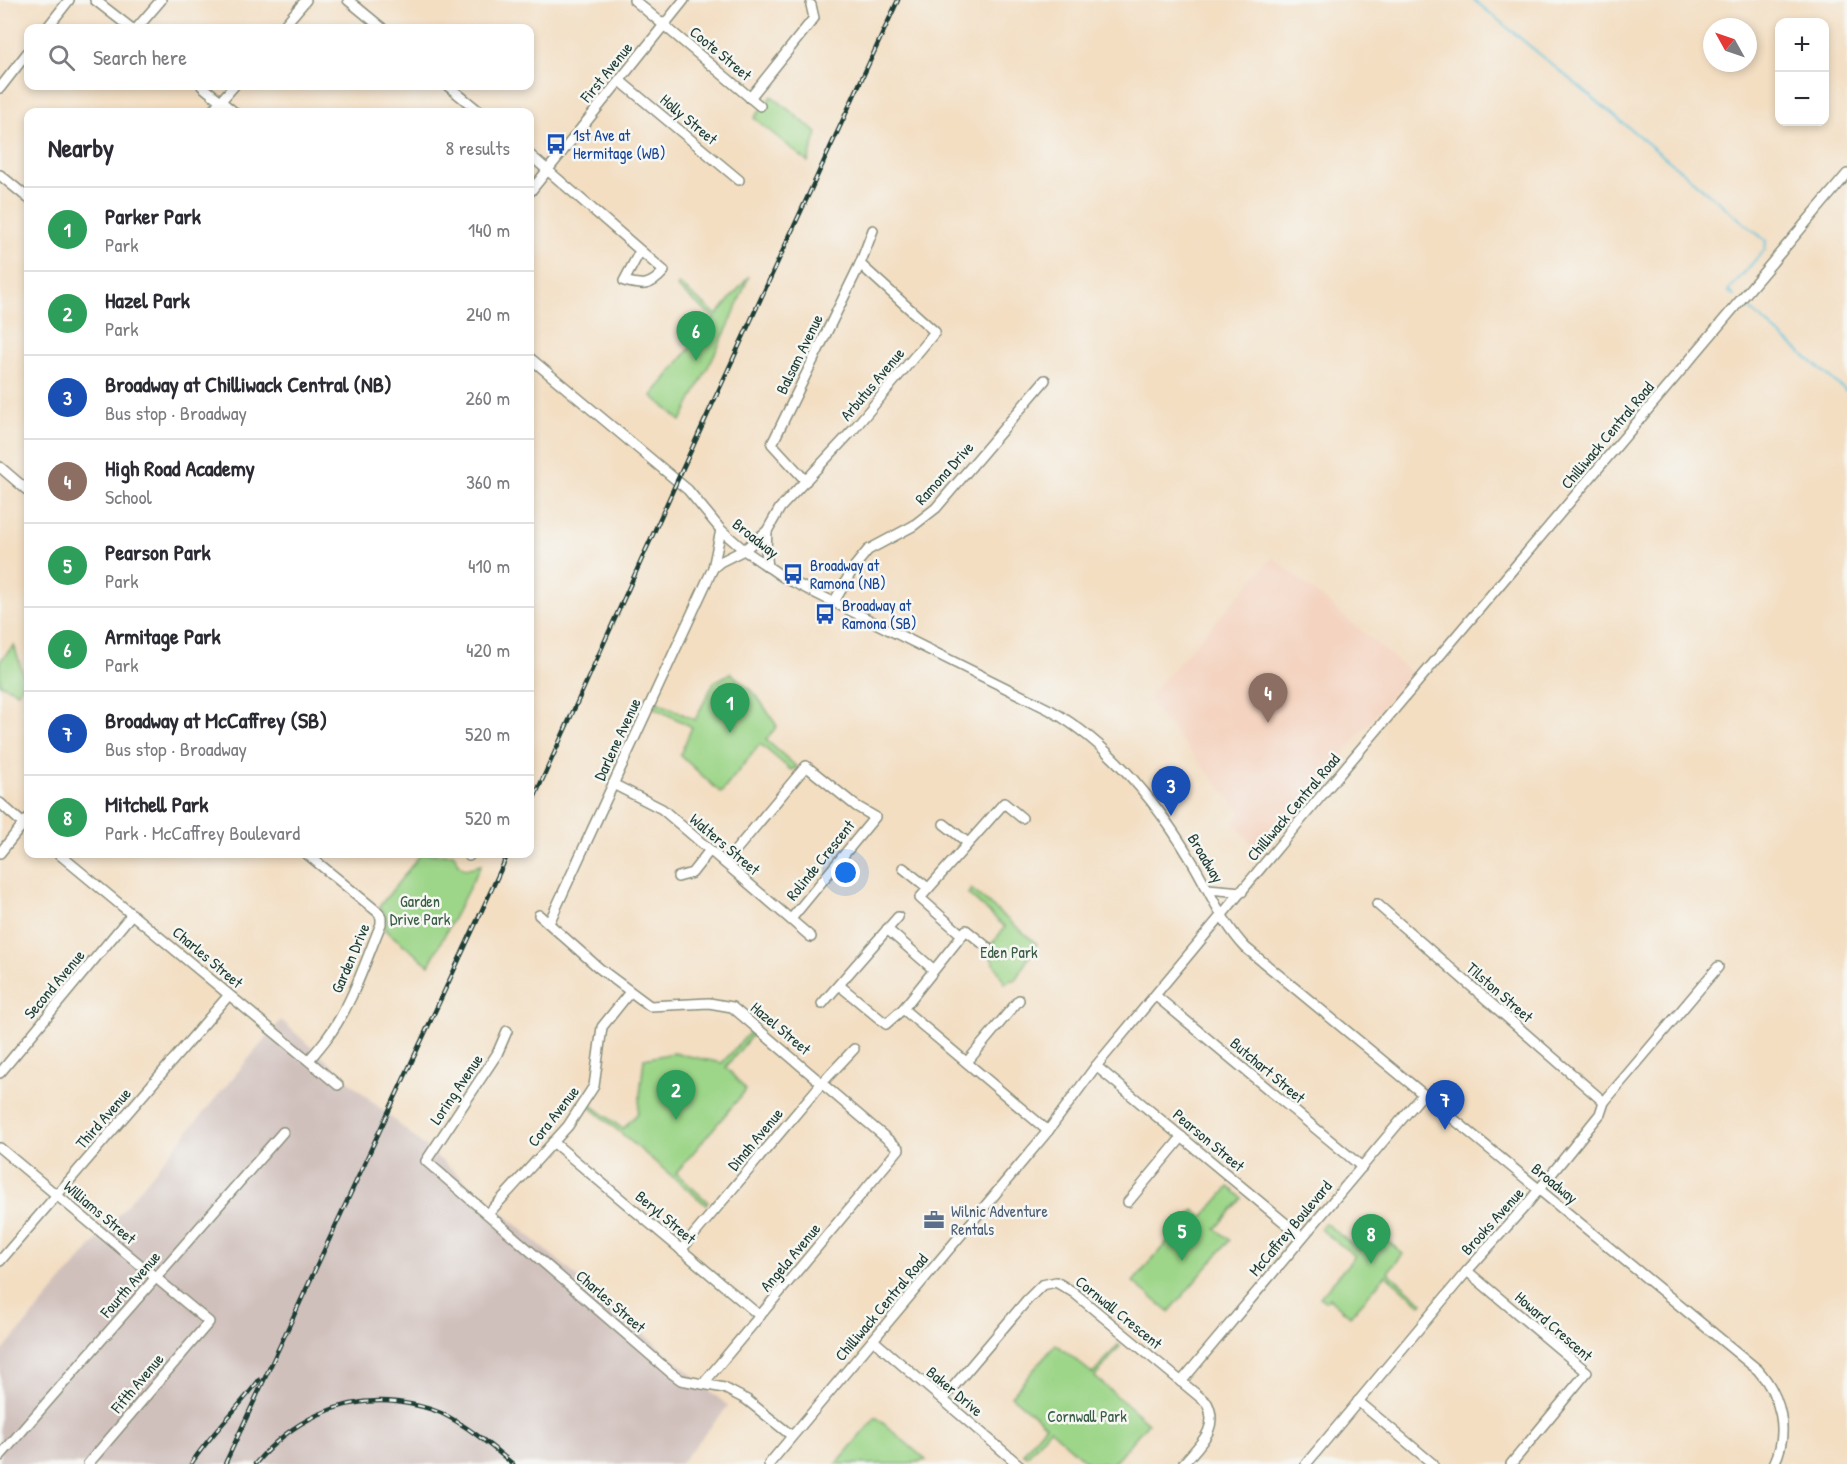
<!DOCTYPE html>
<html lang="en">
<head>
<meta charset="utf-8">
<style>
	body { margin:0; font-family:"Patrick Hand",sans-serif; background:#f2f2f3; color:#2b2b33 }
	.controls { position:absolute; right:18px; top:18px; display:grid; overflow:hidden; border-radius:12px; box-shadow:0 3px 9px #0003 }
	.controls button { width:54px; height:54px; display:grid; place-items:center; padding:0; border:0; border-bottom:2px solid #e1e1e2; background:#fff; color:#2b2b33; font:30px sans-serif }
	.compass { position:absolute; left:1703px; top:18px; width:54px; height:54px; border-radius:50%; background:#fff; box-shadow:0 3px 9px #0003; rotate:310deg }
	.you { position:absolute; left:846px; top:873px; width:21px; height:21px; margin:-15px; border:4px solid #fff; border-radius:50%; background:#1a73e8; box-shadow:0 0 0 9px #1a73e833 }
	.badge { display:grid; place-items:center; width:39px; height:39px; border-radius:50%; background:#b45309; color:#fff; font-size:20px; font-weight:700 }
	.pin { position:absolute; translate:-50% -50px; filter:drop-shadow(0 2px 3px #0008) }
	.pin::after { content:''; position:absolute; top:32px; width:21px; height:18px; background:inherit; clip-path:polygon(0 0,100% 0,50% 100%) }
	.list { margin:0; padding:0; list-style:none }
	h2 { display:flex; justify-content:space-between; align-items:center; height:78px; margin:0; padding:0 24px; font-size:26px }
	h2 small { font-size:20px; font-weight:400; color:#7c7c81 }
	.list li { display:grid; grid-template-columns:39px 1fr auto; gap:18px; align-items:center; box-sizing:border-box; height:84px; padding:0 24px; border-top:2px solid #e1e1e2 }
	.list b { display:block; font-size:22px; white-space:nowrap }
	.list p { margin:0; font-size:20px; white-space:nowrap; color:#7c7c81 }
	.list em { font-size:20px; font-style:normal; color:#7c7c81 }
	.icon { flex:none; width:33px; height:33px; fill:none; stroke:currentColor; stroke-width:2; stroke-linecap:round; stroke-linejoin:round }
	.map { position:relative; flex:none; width:1847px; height:1464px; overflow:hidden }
	.search { position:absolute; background:#fff; box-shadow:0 3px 9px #0003; left:24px; top:24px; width:510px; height:66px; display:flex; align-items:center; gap:15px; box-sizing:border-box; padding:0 21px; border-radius:12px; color:#7c7c81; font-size:22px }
	.panel { position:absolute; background:#fff; box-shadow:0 3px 9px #0003; left:24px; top:108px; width:510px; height:750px; border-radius:12px }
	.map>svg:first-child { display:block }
	.built { fill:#f4d3c0 }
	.industrial { fill:#d0c0bc }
	.green { fill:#9dd689; stroke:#5e8a5e; stroke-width:1.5 }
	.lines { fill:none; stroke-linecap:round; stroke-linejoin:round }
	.stream { stroke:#5ec1dc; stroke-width:2 }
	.minor-casing { stroke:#898e7b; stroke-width:12 }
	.minor { stroke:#fff; stroke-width:9 }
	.rail-casing { stroke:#1f3d34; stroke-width:4.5 }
	.rail { stroke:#f6f6f2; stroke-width:2; stroke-dasharray:7; stroke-linecap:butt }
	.labels { text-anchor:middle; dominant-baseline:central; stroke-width:5; stroke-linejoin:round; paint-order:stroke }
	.street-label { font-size:16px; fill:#1f3d34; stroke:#f6f6f2 }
	.transit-label { font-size:16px; fill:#164399; stroke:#f6f6f2; text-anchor:start }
	.park-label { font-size:16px; fill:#385c45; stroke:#f6f6f2 }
	.service-label { font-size:16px; fill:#4e5e75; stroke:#f6f6f2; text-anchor:start }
</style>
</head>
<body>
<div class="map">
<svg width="1847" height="1464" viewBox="0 0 1847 1464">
	<rect width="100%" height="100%" fill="#f6f6f2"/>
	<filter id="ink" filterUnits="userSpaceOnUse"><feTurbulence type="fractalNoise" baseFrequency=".0167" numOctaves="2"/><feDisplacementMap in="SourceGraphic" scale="12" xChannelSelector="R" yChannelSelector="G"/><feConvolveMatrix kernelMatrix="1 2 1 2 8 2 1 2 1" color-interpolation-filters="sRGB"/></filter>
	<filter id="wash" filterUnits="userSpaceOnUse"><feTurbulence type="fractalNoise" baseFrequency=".008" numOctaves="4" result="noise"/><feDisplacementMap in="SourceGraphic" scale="24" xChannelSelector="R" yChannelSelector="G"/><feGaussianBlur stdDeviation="1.35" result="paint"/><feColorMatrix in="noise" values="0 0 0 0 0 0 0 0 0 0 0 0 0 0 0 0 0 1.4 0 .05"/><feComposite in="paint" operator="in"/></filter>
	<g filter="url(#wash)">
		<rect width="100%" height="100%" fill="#f3dec2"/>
		<!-- built -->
		<path class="built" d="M1273,557L1411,672L1260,854L1233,822L1241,812L1148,701L1156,688Z"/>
		<!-- industrial -->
		<path class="industrial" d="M281,1020L359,1090L728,1406L680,1464H0V1354L108,1227Z"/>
		<!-- green -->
		<g class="green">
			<path d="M772,96L817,133L808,162L754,118Z"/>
			<path d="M749,276L729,325L681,421L652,396L714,318L677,287L679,284L717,315Z"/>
			<path d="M14,645L26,684L22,685L18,692L0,684V661Z"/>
			<path d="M731,673L757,696L777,726L766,740L797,767L791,770L760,744L721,793L680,755L692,727L654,708L657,702L695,720L714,682Z"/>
			<path d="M421,854H454L459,865L465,869L481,865L429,965L384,929C388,919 386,914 379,907Z"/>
			<path d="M971,889L1037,944L1015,980H1011L1005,984L987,950L1005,927L968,894Z"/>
			<path d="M750,1032L753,1034L726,1067L746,1090L676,1173L708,1202L706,1205L589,1106L590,1104L623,1129L638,1113L644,1059L674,1053L722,1063Z"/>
			<path d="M1229,1187L1242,1198L1216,1229L1230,1240L1169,1312L1133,1282L1194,1210L1203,1217Z"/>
			<path d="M1325,1223L1359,1250L1376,1231L1403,1254L1388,1272L1423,1303L1421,1305L1386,1275L1350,1316L1329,1298L1326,1301L1320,1297L1355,1256L1320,1229Z"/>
			<path d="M1056,1344L1093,1374L1118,1345L1120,1346L1095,1377L1148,1423L1112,1464H1089L1050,1429L1027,1456L1023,1453L1046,1425L1011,1396Z"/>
			<path d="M876,1417L926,1460L909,1464H836Z"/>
		</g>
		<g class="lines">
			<!-- stream -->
			<g class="stream">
				<path d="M1474,0L1766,241L1765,249L1728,291L1734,296"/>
				<path d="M1746,306L1847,392"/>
			</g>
		</g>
	</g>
	<g filter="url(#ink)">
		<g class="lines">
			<!-- minor casing -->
			<g class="minor-casing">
				<g id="minor">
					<path d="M95,0L131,28"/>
					<path d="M348,0L382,28"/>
					<path d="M634,0L760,106"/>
					<path d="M47,28L69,0"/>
					<path d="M137,28L161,0"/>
					<path d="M282,28L306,0"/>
					<path d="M619,80L739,180"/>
					<path d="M202,86L234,112"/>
					<path d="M448,86L480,112"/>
					<path d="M0,88L28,52"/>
					<path d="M750,98L814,18L811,5"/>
					<path d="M211,112L234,86"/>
					<path d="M530,155L664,271C650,287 643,286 624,281L640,251"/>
					<path d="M0,175L28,198"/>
					<path d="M530,192L684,0"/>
					<path d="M530,358L688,490L721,530L744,550L783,577L1050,710C1110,744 1158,804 1193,863C1210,892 1223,924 1246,948L1758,1370C1781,1396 1790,1432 1774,1464"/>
					<path d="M0,467L28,491"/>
					<path d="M806,481L772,444L860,264L873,230"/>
					<path d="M767,531L766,550L768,567"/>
					<path d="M713,568L720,562L744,550L767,531L780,508L853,430L935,332L860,264"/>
					<path d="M834,602L854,567L868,550L913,526L936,508L1045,380"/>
					<path d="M613,784L662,809L811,937"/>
					<path d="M0,803L28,828"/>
					<path d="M944,824L968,843"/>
					<path d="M0,853L28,818"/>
					<path d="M59,854L338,1085"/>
					<path d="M307,854L379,913L381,918V924C365,962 352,1005 327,1038C321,1046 315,1053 309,1060"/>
					<path d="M467,854L469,856"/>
					<path d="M725,863L806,766L856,806L875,817L791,919"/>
					<path d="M903,868L928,888"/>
					<path d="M678,877L692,873L710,850"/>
					<path d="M1208,889L1242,892"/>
					<path d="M1377,904L1604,1102"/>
					<path d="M539,915L599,968L650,1006L709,1003L732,1007L899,1149L703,1384"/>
					<path d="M549,923L713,568L721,530"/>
					<path d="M887,929L933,969"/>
					<path d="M962,935L920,898L1004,803L1022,818"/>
					<path d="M839,985L886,1024L903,1009L966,930L987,947"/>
					<path d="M1156,996L1362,1167"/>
					<path d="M822,1004L898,917"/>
					<path d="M903,1009L1048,1131"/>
					<path d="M507,1031L497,1054L426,1161L670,1372L681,1380L724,1388L747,1400L792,1436"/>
					<path d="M967,1062L1019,1000"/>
					<path d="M1096,1066L1302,1237"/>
					<path d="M0,1073L132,914"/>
					<path d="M553,1142L760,1316"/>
					<path d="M0,1148L209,1322L88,1464"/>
					<path d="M1128,1202L1182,1137"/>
					<path d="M488,1214L568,1126L594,1086L602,1027L630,992"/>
					<path d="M681,1250L822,1083L854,1049"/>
					<path d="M0,1261L229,995"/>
					<path d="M1467,1271L1587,1372L1511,1464"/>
					<path d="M873,1340L1018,1464"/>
					<path d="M1181,1382L1423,1094"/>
					<path d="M943,1399L1027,1300L1042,1285L1056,1282L1073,1292L1207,1403C1220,1429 1199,1445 1183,1464"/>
					<path d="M1358,1401L1433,1464"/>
					<path d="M0,1456L283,1132"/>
					<path d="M769,1464L1048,1131L1096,1066L1294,828L1847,174"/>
					<path d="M1306,1464L1467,1271L1528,1203L1600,1114L1604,1102L1718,967"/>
				</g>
			</g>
			<!-- minor -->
			<use href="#minor" class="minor"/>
			<!-- rail casing -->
			<g class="rail-casing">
				<g id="rail">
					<path d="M530,807L677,481L898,0"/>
					<path d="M191,1464C211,1433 238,1409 259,1380"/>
					<path d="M225,1464L508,854"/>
					<path d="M255,1464C291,1421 340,1396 397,1402C412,1404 427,1407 441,1413C468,1426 491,1446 513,1464"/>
				</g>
			</g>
			<!-- rail -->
			<use href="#rail" class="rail"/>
		</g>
	</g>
	<!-- icons -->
	<defs>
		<g id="bus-bare" transform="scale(1.62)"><path d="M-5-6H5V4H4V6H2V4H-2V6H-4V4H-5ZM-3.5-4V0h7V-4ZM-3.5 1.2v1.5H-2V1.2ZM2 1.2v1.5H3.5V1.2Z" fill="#1a4fb4" stroke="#f6f6f2" stroke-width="2.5" paint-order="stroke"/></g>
		<g id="office-bare" transform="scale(1.62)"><path d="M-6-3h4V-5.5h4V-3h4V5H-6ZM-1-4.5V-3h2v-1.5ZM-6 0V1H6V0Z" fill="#5c6f8a" stroke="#f6f6f2" stroke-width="2.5" paint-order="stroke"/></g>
	</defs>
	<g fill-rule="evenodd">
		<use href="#bus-bare" x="556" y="144"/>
		<use href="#bus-bare" x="793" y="574"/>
		<use href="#bus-bare" x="825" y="614"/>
		<use href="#office-bare" x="934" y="1220"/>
	</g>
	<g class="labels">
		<!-- street labels -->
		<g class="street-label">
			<text transform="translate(721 53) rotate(40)">Coote Street</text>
			<text transform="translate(606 72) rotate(-51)">First Avenue</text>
			<text transform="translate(689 119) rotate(40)">Holly Street</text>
			<text transform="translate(799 354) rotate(-64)">Balsam Avenue</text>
			<text transform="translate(872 384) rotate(-50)">Arbutus Avenue</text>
			<text transform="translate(1607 435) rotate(-50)">Chilliwack Central Road</text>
			<text transform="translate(944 473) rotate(-48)">Ramona Drive</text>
			<text transform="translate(756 538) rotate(38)">Broadway</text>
			<text transform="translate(617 739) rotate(-65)">Darlene Avenue</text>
			<text transform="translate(1293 807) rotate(-50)">Chilliwack Central Road</text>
			<text transform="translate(725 844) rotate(40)">Walters Street</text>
			<text transform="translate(1206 858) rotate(59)">Broadway</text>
			<text transform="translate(820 860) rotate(-51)">Rolinde Crescent</text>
			<text transform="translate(208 957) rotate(40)">Charles Street</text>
			<text transform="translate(350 958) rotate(-67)">Garden Drive</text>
			<text transform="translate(54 984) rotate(-50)">Second Avenue</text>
			<text transform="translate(1500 992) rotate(41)">Tilston Street</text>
			<text transform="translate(781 1028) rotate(40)">Hazel Street</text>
			<text transform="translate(1268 1070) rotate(40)">Butchart Street</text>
			<text transform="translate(456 1089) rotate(-56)">Loring Avenue</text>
			<text transform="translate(553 1116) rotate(-52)">Cora Avenue</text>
			<text transform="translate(103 1118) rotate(-49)">Third Avenue</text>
			<text transform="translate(755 1139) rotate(-50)">Dinah Avenue</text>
			<text transform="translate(1209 1140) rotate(40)">Pearson Street</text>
			<text transform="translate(1555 1183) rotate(39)">Broadway</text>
			<text transform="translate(100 1212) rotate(40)">Williams Street</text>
			<text transform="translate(666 1217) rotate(40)">Beryl Street</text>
			<text transform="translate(1492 1221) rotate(-48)">Brooks Avenue</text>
			<text transform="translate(1290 1228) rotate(-50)">McCaffrey Boulevard</text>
			<text transform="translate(790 1257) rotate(-50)">Angela Avenue</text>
			<text transform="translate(130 1284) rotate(-49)">Fourth Avenue</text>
			<text transform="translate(611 1301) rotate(41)">Charles Street</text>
			<text transform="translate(881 1307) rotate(-50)">Chilliwack Central Road</text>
			<text transform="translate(1119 1312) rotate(39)">Cornwall Crescent</text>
			<text transform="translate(1554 1326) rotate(41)">Howard Crescent</text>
			<text transform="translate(137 1383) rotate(-50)">Fifth Avenue</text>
			<text transform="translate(955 1391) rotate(40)">Baker Drive</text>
		</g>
		<!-- transit labels -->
		<g class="transit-label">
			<text x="573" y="135">1st Ave at<tspan x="573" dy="18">Hermitage (WB)</tspan></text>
			<text x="810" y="565">Broadway at<tspan x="810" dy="18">Ramona (NB)</tspan></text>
			<text x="842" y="605">Broadway at<tspan x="842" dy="18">Ramona (SB)</tspan></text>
		</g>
		<!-- park labels -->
		<g class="park-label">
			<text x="420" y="901">Garden<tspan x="420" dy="18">Drive Park</tspan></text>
			<text x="1009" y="952">Eden Park</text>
			<text x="1087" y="1416">Cornwall Park</text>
		</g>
		<!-- service labels -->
		<g class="service-label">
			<text x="951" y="1211">Wilnic Adventure<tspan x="951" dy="18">Rentals</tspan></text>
		</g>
	</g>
</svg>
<div class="controls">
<button>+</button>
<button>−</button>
</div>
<svg class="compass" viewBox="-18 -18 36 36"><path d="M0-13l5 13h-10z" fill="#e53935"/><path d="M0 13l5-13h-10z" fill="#7c7c81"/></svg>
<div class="you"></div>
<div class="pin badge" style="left:730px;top:733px;background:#2e9e5b">1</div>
<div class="pin badge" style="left:676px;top:1120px;background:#2e9e5b">2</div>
<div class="pin badge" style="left:1171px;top:816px;background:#1a4fb4">3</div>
<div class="pin badge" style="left:1268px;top:723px;background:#8d6e63">4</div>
<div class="pin badge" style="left:1182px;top:1261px;background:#2e9e5b">5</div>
<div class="pin badge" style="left:696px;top:361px;background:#2e9e5b">6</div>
<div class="pin badge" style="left:1445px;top:1130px;background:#1a4fb4">7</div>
<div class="pin badge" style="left:1371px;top:1264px;background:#2e9e5b">8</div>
<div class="search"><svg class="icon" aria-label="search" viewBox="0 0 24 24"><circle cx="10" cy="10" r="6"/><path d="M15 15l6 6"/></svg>Search here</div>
<section class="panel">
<h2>Nearby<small>8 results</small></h2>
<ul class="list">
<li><span class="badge" style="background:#2e9e5b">1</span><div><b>Parker Park</b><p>Park</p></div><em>140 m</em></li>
<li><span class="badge" style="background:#2e9e5b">2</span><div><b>Hazel Park</b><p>Park</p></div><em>240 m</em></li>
<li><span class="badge" style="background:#1a4fb4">3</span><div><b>Broadway at Chilliwack Central (NB)</b><p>Bus stop · Broadway</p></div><em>260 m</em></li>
<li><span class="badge" style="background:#8d6e63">4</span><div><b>High Road Academy</b><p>School</p></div><em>360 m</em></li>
<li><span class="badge" style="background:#2e9e5b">5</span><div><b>Pearson Park</b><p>Park</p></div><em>410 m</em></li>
<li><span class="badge" style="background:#2e9e5b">6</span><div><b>Armitage Park</b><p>Park</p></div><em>420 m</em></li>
<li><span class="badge" style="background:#1a4fb4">7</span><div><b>Broadway at McCaffrey (SB)</b><p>Bus stop · Broadway</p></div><em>520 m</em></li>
<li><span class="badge" style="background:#2e9e5b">8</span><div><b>Mitchell Park</b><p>Park · McCaffrey Boulevard</p></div><em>520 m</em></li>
</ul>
</section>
</div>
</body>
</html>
